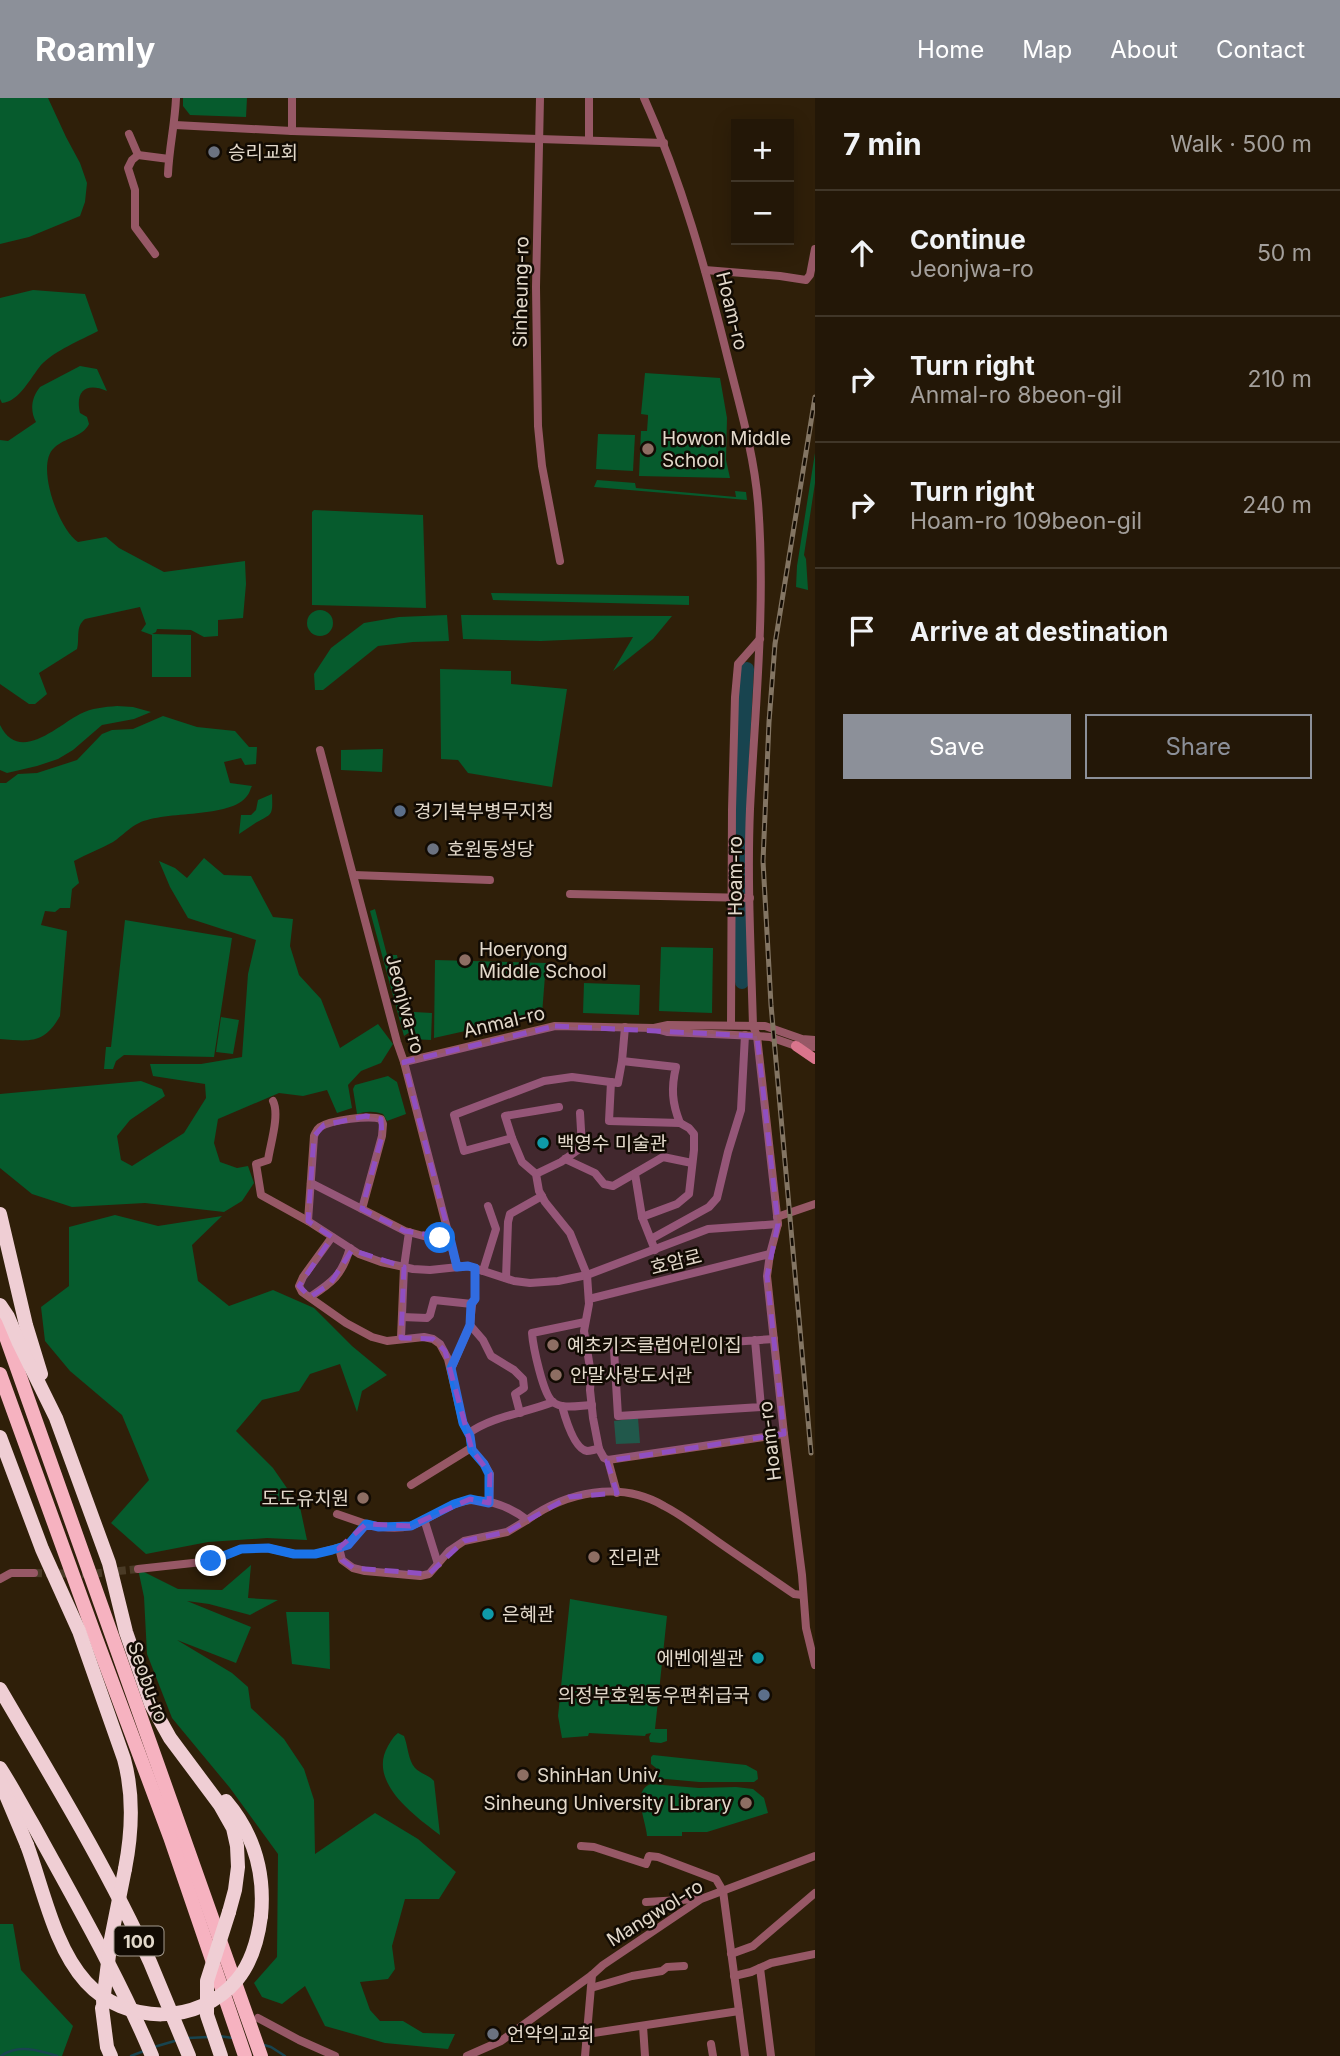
<!DOCTYPE html>
<html lang="en">
<head>
<meta charset="utf-8">
<style>
	body { margin:0; font-family:Inter,"Noto Sans KR",sans-serif; background:#2b2011; color:#f1f3f6 }
	.controls { position:absolute; right:21px; top:21px; display:grid; overflow:hidden; border-radius:0px; box-shadow:0 4px 18px #0003 }
	.controls button { width:63px; height:63px; display:grid; place-items:center; padding:0; border:0; border-bottom:2px solid #403628; background:#231707; color:#f1f3f6; font:35px sans-serif }
	.stop { position:absolute; width:21px; height:21px; margin:-16px; border:5px solid #1a73e8; border-radius:50%; background:#fff }
	.stop.end { background:#1a73e8; border-color:#fff; box-shadow:0 2px 7px #0008 }
	.list { margin:0; padding:0; list-style:none }
	h2 { display:flex; justify-content:space-between; align-items:center; height:91px; margin:0; padding:0 28px; font-size:30px }
	h2 small { font-size:23px; font-weight:400; color:#a39f9b }
	.list li { display:grid; grid-template-columns:46px 1fr auto; gap:21px; align-items:center; box-sizing:border-box; height:126px; padding:0 28px; border-top:2px solid #403628 }
	.list b { display:block; font-size:26px; white-space:nowrap }
	.list p { margin:0; font-size:23px; white-space:nowrap; color:#a39f9b }
	.list em { font-size:23px; font-style:normal; color:#a39f9b }
	.actions { display:flex; gap:14px; padding:21px 28px }
	.actions a { flex:1; padding:16px 0; border:2px solid #8c9099; border-radius:0px; text-align:center; font-size:24px; color:#8c9099 }
	.actions .main { background:#8c9099; color:#fff }
	.icon { flex:none; width:38px; height:38px; fill:none; stroke:currentColor; stroke-width:2; stroke-linecap:round; stroke-linejoin:round }
	.map { position:relative; flex:none; width:815px; height:1958px; overflow:hidden }
	header { display:flex; align-items:center; gap:42px; box-sizing:border-box; height:98px; padding:0 35px; background:#8c9099; color:#fff }
	header strong { font-size:33px }
	nav { display:flex; gap:38px; margin-inline-start:auto; font-size:24px }
	main { display:flex }
	aside { flex:1; background:#231707 }
	.map>svg:first-child { display:block }
	.green { fill:#065b2d }
	.lines { fill:none; stroke-linecap:round; stroke-linejoin:round }
	.stream { stroke:#18444f; stroke-width:2.5 }
	.river { stroke:#18444f; stroke-width:14 }
	.minor-tunnel { stroke:#4a3b26; stroke-width:8; stroke-dasharray:8 4; stroke-linecap:butt }
	.minor { stroke:#975866; stroke-width:8 }
	.secondary { stroke:#d9758c; stroke-width:10 }
	.trunk { stroke:#f6b2c0; stroke-width:14 }
	.motorway { stroke:#efced4; stroke-width:14 }
	.rail-casing { stroke:#837563; stroke-width:5 }
	.rail { stroke:#120b03; stroke-width:2.5; stroke-dasharray:8; stroke-linecap:butt }
	.motorway-bridge { stroke:#efced4; stroke-width:14 }
	.route { stroke:#1a73e8; stroke-width:9 }
	.marked { fill:#904fc1; fill-opacity:0.2; stroke:#904fc1; stroke-width:5; stroke-dasharray:14 9; stroke-linejoin:round }
	.worship-dot { fill:#6b7280; stroke:#120b03; stroke-width:2.5 }
	.education-dot { fill:#8d6e63; stroke:#120b03; stroke-width:2.5 }
	.service-dot { fill:#5c6f8a; stroke:#120b03; stroke-width:2.5 }
	.culture-dot { fill:#0f9aa8; stroke:#120b03; stroke-width:2.5 }
	.labels { text-anchor:middle; dominant-baseline:central; stroke-width:5; stroke-linejoin:round; paint-order:stroke }
	.shield { fill:#120b03; stroke:#a49b8f; stroke-width:2 }
	.shield-label { font-size:18px; font-weight:bold; fill:#e3d9cb }
	.poi-label { font-size:19px; fill:#e3d9cb; stroke:#120b03; text-anchor:start }
	.street-label { font-size:19px; fill:#e3d9cb; stroke:#120b03 }
</style>
</head>
<body>
<header>
<strong>Roamly</strong>
<nav><a>Home</a><a>Map</a><a>About</a><a>Contact</a></nav>
</header>
<main>
<div class="map">
<svg width="815" height="1958" viewBox="0 0 815 1958">
	<rect width="100%" height="100%" fill="#2f1f09"/>
	<!-- green -->
	<g class="green">
		<path d="M0,0H48L66,39L80,65L87,85L85,104L80,118L29,139L0,146Z"/>
		<path d="M183,0H247L246,19L190,17L183,8Z"/>
		<path d="M33,192L85,196L98,233C81,242 54,253 41,267C31,279 19,304 2,305L0,301V200Z"/>
		<path d="M80,268L97,271L107,293C86,284 75,293 80,315L87,319L89,326C82,340 65,339 54,350C35,367 59,432 78,444L106,439L119,450L164,474L245,463L246,486L243,520L218,522V538L204,539L191,532L157,531L156,534L152,536L191,537V579H152V537L141,533L146,526L140,509L85,521C75,529 80,540 77,551L39,575L47,596L35,606H29L0,586V342L8,343L36,324C30,313 31,300 40,289Z"/>
		<path d="M645,275L720,280L727,320L726,362L730,380L639,378L641,333H647L648,319V317L641,316Z"/>
		<path d="M598,336L635,337L633,373L596,371Z"/>
		<path d="M815,355V385L804,457L806,461L808,492L796,489L797,468Z"/>
		<path d="M597,382L635,385L636,390L736,399L735,393L746,394L747,402L594,389Z"/>
		<path d="M314,412L423,417L426,510L312,507V414Z"/>
		<path d="M491,495L689,498V507L493,502Z"/>
		<circle cx="320" cy="525" r="13"/>
		<path d="M447,517L449,543L413,544L378,548L323,592H315L314,576L331,550L364,525L399,519Z"/>
		<path d="M461,517L672,518L653,541L613,573L633,539L541,543L463,541Z"/>
		<path d="M440,571L511,573V586L567,591L552,689L468,675L458,662L441,661Z"/>
		<path d="M117,608L133,609L151,614L134,621L102,627L73,652L58,661L37,668L7,675L0,672V627C19,666 57,628 80,616C92,610 104,609 117,608Z"/>
		<path d="M163,618L197,629L235,633L249,649H257L256,666L245,667L241,660L224,664L230,685L252,688C250,691 250,695 247,698C230,721 166,712 139,725C130,729 122,738 113,744C100,751 87,756 74,763L79,785L72,791L70,810H60L55,814L45,813L41,827L67,833L60,918C44,947 29,943 0,941V685H6L18,676L37,675L77,662L102,636L112,632L133,631Z"/>
		<path d="M383,651L382,674L341,672V652Z"/>
		<path d="M272,696C273,720 272,715 254,726C249,729 244,733 239,736L241,717H251L256,712L258,702Z"/>
		<path d="M204,760L224,777L251,778L273,819L293,821L290,848L299,877L321,901L340,950L378,926L393,946L381,965L361,973L348,987L352,1010L337,1015L327,992L303,998L279,995L218,1021L214,1045L220,1064L237,1070L248,1068L254,1085L242,1103L224,1114L145,1105L72,1109L32,1096L0,1070V996L141,983L162,991L165,998L130,1022L117,1038L121,1062L132,1068L184,1035L206,1000L205,986L153,978L150,966H201L242,959L248,876L256,842L188,820L170,789L159,763L175,770L187,780Z"/>
		<path d="M375,811L387,857H397L408,912L410,934L404,938L370,813Z"/>
		<path d="M125,822L232,840L214,959L124,957L116,963L113,971H104L106,949H111Z"/>
		<path d="M661,849L713,850L712,915L659,913Z"/>
		<path d="M435,862L546,865L542,916L434,940Z"/>
		<path d="M584,885L640,887L639,917L583,915Z"/>
		<path d="M414,914L432,915L431,942L412,941Z"/>
		<path d="M221,919L239,922L233,956L216,954Z"/>
		<path d="M388,978L397,984L406,1016L387,1023L383,1016C373,1013 367,1013 357,1016L353,991L355,987Z"/>
		<path d="M115,1117L158,1128L222,1118L192,1147L198,1183L229,1208L273,1192L314,1210L352,1248L387,1277L362,1293L357,1314L340,1266L310,1276L299,1293L262,1302L236,1333L273,1370L300,1409L307,1442L267,1440L208,1444L146,1456L111,1425L149,1382L122,1317L70,1273L45,1243L41,1209L69,1188V1129Z"/>
		<path d="M638,1320L640,1345L616,1346L614,1323Z"/>
		<path d="M251,1467L248,1500L278,1502L250,1517L209,1506L187,1503L251,1529L236,1565L177,1542L232,1575L248,1589L251,1610L284,1641L304,1671L314,1702L315,1756L375,1715L418,1741L456,1774L439,1801H405L392,1848L395,1871L388,1881L360,1884L370,1912L380,1923H403L423,1935L455,1936L448,1951L385,1945L325,1928L305,1888L282,1906L262,1899L254,1885L277,1859L278,1756L230,1690L172,1620L147,1556L144,1499L138,1471L178,1491L222,1492Z"/>
		<path d="M570,1501L667,1518L655,1631H667V1643L661,1645L650,1644L649,1639L651,1635L646,1636L645,1638L589,1635L588,1638L562,1640L558,1618Z"/>
		<path d="M286,1514H329L330,1571L292,1566Z"/>
		<path d="M398,1635L404,1638C408,1648 408,1662 415,1670C421,1676 429,1677 434,1683L440,1737C415,1718 367,1684 388,1648C391,1643 393,1639 398,1635Z"/>
		<path d="M653,1657L746,1667L757,1673L758,1681L754,1684H699L655,1680L656,1670L651,1666V1659Z"/>
		<path d="M651,1686L699,1690L736,1689L753,1691L764,1700L768,1715L707,1734H682V1738H647C646,1723 631,1692 651,1686Z"/>
		<path d="M0,1826H13L21,1872L73,1928L62,1958H0Z"/>
	</g>
	<g class="lines">
		<!-- stream -->
		<g class="stream">
			<path d="M219,1938L233,1940"/>
			<path d="M188,1940L209,1939"/>
			<path d="M264,1947L271,1949L285,1958"/>
			<path d="M154,1949L178,1942"/>
			<path d="M1,1958C18,1946 38,1952 57,1958"/>
			<path d="M131,1958L144,1953"/>
		</g>
		<!-- river -->
		<path class="river" d="M742,884L740,697L747,571"/>
		<!-- minor-tunnel -->
		<path class="minor-tunnel" d="M34,1475L91,1476L138,1471"/>
		<!-- minor -->
		<g class="minor">
			<path d="M292,0V33L664,45"/>
			<path d="M540,0L536,189L538,328L542,368L560,463"/>
			<path d="M589,0V42"/>
			<path d="M644,0C682,84 706,172 728,261C740,309 754,356 758,405C766,508 755,609 750,711C747,783 751,856 753,928L757,938L778,1126L770,1156L767,1178L784,1336L802,1477L806,1530L815,1567"/>
			<path d="M175,27L292,33"/>
			<path d="M129,36L138,57"/>
			<path d="M168,76C169,50 175,26 176,0"/>
			<path d="M155,156L135,129V92L128,70L132,62L138,57L169,61"/>
			<path d="M705,172L780,178L806,182L810,177L815,151"/>
			<path d="M320,652L397,944L404,964L457,1169"/>
			<path d="M354,777L490,782"/>
			<path d="M570,796L750,800"/>
			<path d="M731,927L732,712L735,599L738,566L760,541"/>
			<path d="M625,929L622,963L676,969C671,990 672,1005 680,1025L689,1030L694,1036V1052L689,1096L677,1106L642,1119L655,1152"/>
			<path d="M656,931L667,934L757,938L770,939L796,948L815,949"/>
			<path d="M404,964L555,928L654,930L668,927L765,928L802,941L815,942"/>
			<path d="M611,984L609,1023L680,1025"/>
			<path d="M273,1003C280,1017 270,1047 268,1062L256,1066L261,1097L308,1123"/>
			<path d="M512,1040L505,1018L559,1009"/>
			<path d="M565,1061L595,1075L604,1086L613,1088L663,1059L692,1065"/>
			<path d="M536,1076L561,1064L582,1049L580,1015"/>
			<path d="M635,1076L642,1119"/>
			<path d="M311,1085L405,1133L427,1139L450,1140"/>
			<path d="M362,1111L382,1038L383,1026L381,1021C369,1017 331,1022 320,1029C316,1032 316,1034 314,1038L308,1123L359,1156L381,1164L413,1171L430,1172L468,1168L514,1183L530,1185L558,1183L587,1177L708,1131L778,1126"/>
			<path d="M777,1119L815,1106"/>
			<path d="M332,1139L303,1179L299,1188L302,1194L346,1225L372,1239L387,1243L424,1239L433,1241L440,1246L448,1261L463,1325L470,1338L472,1352L484,1366L490,1376L489,1405"/>
			<path d="M651,1141L709,1109L717,1100L728,1054L741,1012L745,937"/>
			<path d="M483,1173L496,1131L488,1108"/>
			<path d="M506,1180L508,1124L510,1116L542,1098"/>
			<path d="M310,1199C333,1184 342,1177 350,1150"/>
			<path d="M589,1201L770,1156"/>
			<path d="M402,1219L427,1220L430,1217L434,1202L472,1206"/>
			<path d="M585,1224L532,1235C533,1248 543,1297 553,1304C563,1312 581,1307 592,1307"/>
			<path d="M470,1227L483,1242L491,1258L514,1272L523,1281L524,1290L515,1296L520,1315"/>
			<path d="M401,1240L404,1169L409,1134"/>
			<path d="M755,1242L761,1309L618,1318L614,1252L774,1241"/>
			<path d="M451,1271L470,1227L472,1206L475,1201V1170"/>
			<path d="M562,1308C565,1319 574,1351 587,1353C591,1353 595,1351 599,1351"/>
			<path d="M469,1335C493,1318 525,1315 553,1304"/>
			<path d="M608,1362L784,1336"/>
			<path d="M411,1387L471,1350"/>
			<path d="M617,1395L608,1362L604,1360L599,1351L593,1320L590,1292L591,1276L584,1233L589,1206L587,1177L570,1135L545,1104L539,1093L536,1076L522,1064L512,1040L464,1053L454,1017L544,983L572,979L618,985L622,963"/>
			<path d="M337,1416L366,1426"/>
			<path d="M424,1421L438,1466"/>
			<path d="M339,1450L342,1462L353,1470L365,1473L420,1478L429,1476L449,1453L464,1443L507,1434L527,1422"/>
			<path d="M138,1471L211,1463L241,1451L268,1450L294,1456H315L348,1447L366,1426C379,1429 397,1431 410,1428C426,1423 440,1412 455,1406C478,1396 508,1407 527,1422C566,1394 620,1382 664,1408C682,1417 698,1430 714,1441C741,1460 768,1478 794,1496L802,1497"/>
			<path d="M0,1481L11,1475H34"/>
			<path d="M581,1748L594,1749L646,1766L649,1758L658,1759L716,1781L723,1793L745,1958"/>
			<path d="M646,1804L698,1801"/>
			<path d="M731,1856L753,1848L815,1795"/>
			<path d="M760,1870L771,1958"/>
			<path d="M734,1878L751,1874L771,1865L815,1856"/>
			<path d="M591,1890L632,1878L662,1873L667,1869L684,1868"/>
			<path d="M258,1920L299,1942L335,1958"/>
			<path d="M643,1928L645,1958"/>
			<path d="M587,1936L739,1913"/>
			<path d="M711,1946L713,1958"/>
			<path d="M467,1958L501,1943L592,1877L603,1867L701,1801L815,1758"/>
			<path d="M585,1958L592,1877"/>
		</g>
		<!-- secondary -->
		<path class="secondary" d="M796,948L815,961"/>
		<!-- trunk -->
		<g class="trunk">
			<path d="M0,1222L261,1958"/>
			<path d="M0,1276L95,1538L170,1739L245,1958"/>
		</g>
		<!-- motorway -->
		<g class="motorway">
			<path d="M0,1116L26,1227L41,1276"/>
			<path d="M0,1207L8,1219L19,1245L56,1320L109,1465L126,1534L151,1606L170,1640L220,1707L233,1730L237,1748L238,1769L235,1792L229,1814"/>
			<path d="M0,1339L42,1451L79,1533L124,1661C134,1697 132,1735 125,1771"/>
			<path d="M0,1591C52,1680 107,1770 150,1864C163,1895 176,1927 189,1958"/>
			<path d="M0,1670C13,1690 23,1710 35,1730C76,1805 119,1879 152,1958"/>
			<path d="M0,1683L27,1747"/>
			<path d="M226,1703C254,1736 265,1776 261,1818"/>
			<path d="M102,1910L107,1949L111,1958"/>
		</g>
		<!-- rail casing -->
		<g class="rail-casing">
			<path id="rail" d="M811,1355L771,907L763,763L769,624L775,546L815,299"/>
		</g>
		<!-- rail -->
		<use href="#rail" class="rail"/>
		<!-- motorway-bridge -->
		<g class="motorway-bridge">
			<path d="M27,1747C43,1790 54,1849 86,1884C125,1927 198,1928 237,1882C252,1864 258,1842 261,1818"/>
			<path d="M103,1904L111,1841L125,1771"/>
			<path d="M221,1958L207,1917V1883L229,1814"/>
		</g>
	</g>
	<g class="lines">
		<!-- route -->
		<path class="route" d="M211,1463L241,1451L268,1450L294,1456H315L332,1452L348,1447L366,1426L379,1429L411,1428L454,1406L470,1401L489,1405V1376L484,1366L472,1352L470,1338L463,1325L451,1270L470,1227L471,1206L475,1201V1170L468,1168L457,1169L450,1140H440"/>
	</g>
	<!-- marked area -->
	<path class="marked" d="M555,928L757,938L778,1126L767,1178L784,1336L607,1363L617,1395L569,1399L507,1434L464,1443L429,1476L353,1470L342,1462L339,1450L366,1426L410,1428L470,1401L489,1405L490,1376L472,1352L445,1253L433,1241L401,1240L404,1169L352,1152L330,1186L310,1199L299,1188L332,1139L308,1123L314,1038L324,1027L366,1018L381,1021L382,1038L362,1111L405,1133L450,1140L404,964Z"/>
	<!-- markers -->
	<g class="worship-dot">
		<circle cx="214" cy="54" r="7"/>
		<circle cx="433" cy="751" r="7"/>
		<circle cx="493" cy="1936" r="7"/>
	</g>
	<g class="education-dot">
		<circle cx="648" cy="351" r="7"/>
		<circle cx="465" cy="862" r="7"/>
		<circle cx="553" cy="1247" r="7"/>
		<circle cx="556" cy="1277" r="7"/>
		<circle cx="363" cy="1400" r="7"/>
		<circle cx="594" cy="1459" r="7"/>
		<circle cx="523" cy="1677" r="7"/>
		<circle cx="746" cy="1705" r="7"/>
	</g>
	<g class="service-dot">
		<circle cx="400" cy="713" r="7"/>
		<circle cx="764" cy="1597" r="7"/>
	</g>
	<g class="culture-dot">
		<circle cx="543" cy="1045" r="7"/>
		<circle cx="488" cy="1516" r="7"/>
		<circle cx="758" cy="1560" r="7"/>
	</g>
	<g class="labels">
		<!-- shield labels -->
		<rect class="shield" x="114.5" y="1828.5" width="49" height="29" rx="5"/>
		<g class="shield-label">
			<text x="139" y="1843">100</text>
		</g>
		<!-- poi labels -->
		<g class="poi-label">
			<text x="228" y="54">승리교회</text>
			<text x="662" y="340">Howon Middle<tspan x="662" dy="22">School</tspan></text>
			<text x="414" y="713">경기북부병무지청</text>
			<text x="447" y="751">호원동성당</text>
			<text x="479" y="851">Hoeryong<tspan x="479" dy="22">Middle School</tspan></text>
			<text x="557" y="1045">백영수 미술관</text>
			<text x="567" y="1247">예초키즈클럽어린이집</text>
			<text x="570" y="1277">안말사랑도서관</text>
			<text x="349" y="1400" text-anchor="end">도도유치원</text>
			<text x="608" y="1459">진리관</text>
			<text x="502" y="1516">은혜관</text>
			<text x="744" y="1560" text-anchor="end">에벤에셀관</text>
			<text x="750" y="1597" text-anchor="end">의정부호원동우편취급국</text>
			<text x="537" y="1677">ShinHan Univ.</text>
			<text x="732" y="1705" text-anchor="end">Sinheung University Library</text>
			<text x="507" y="1936">언약의교회</text>
		</g>
		<!-- street labels -->
		<g class="street-label">
			<text transform="translate(521 194) rotate(-89)">Sinheung-ro</text>
			<text transform="translate(732 213) rotate(76)">Hoam-ro</text>
			<text transform="translate(735 778) rotate(-90)">Hoam-ro</text>
			<text transform="translate(405 906) rotate(75)">Jeonjwa-ro</text>
			<text transform="translate(504 924) rotate(-13)">Anmal-ro</text>
			<text transform="translate(676 1164) rotate(-14)">호암로</text>
			<text transform="translate(770 1343) rotate(-97)">Hoam-ro</text>
			<text transform="translate(148 1584) rotate(70)">Seobu-ro</text>
			<text transform="translate(655 1815) rotate(-32)">Mangwol-ro</text>
		</g>
	</g>
</svg>
<div class="controls">
<button>+</button>
<button>−</button>
</div>
<div class="stop" style="left:440px;top:1140px"></div>
<div class="stop end" style="left:211px;top:1463px"></div>
</div>
<aside>
<h2>7 min<small>Walk · 500 m</small></h2>
<ul class="list">
<li><svg class="icon" aria-label="ahead" viewBox="0 0 24 24"><path d="M12 20V5M6 11l6-6 6 6"/></svg><div><b>Continue</b><p>Jeonjwa-ro</p></div><em>50 m</em></li>
<li><svg class="icon" aria-label="right" viewBox="0 0 24 24"><path d="M7 20v-9h11M14 6l5 5-5 5"/></svg><div><b>Turn right</b><p>Anmal-ro 8beon-gil</p></div><em>210 m</em></li>
<li><svg class="icon" aria-label="right" viewBox="0 0 24 24"><path d="M7 20v-9h11M14 6l5 5-5 5"/></svg><div><b>Turn right</b><p>Hoam-ro 109beon-gil</p></div><em>240 m</em></li>
<li><svg class="icon" aria-label="arrive" viewBox="0 0 24 24"><path d="M6 21V4h12l-3 4 3 4H6"/></svg><div><b>Arrive at destination</b></div></li>
</ul>
<div class="actions"><a class="main">Save</a><a>Share</a></div>
</aside>
</main>
</body>
</html>
